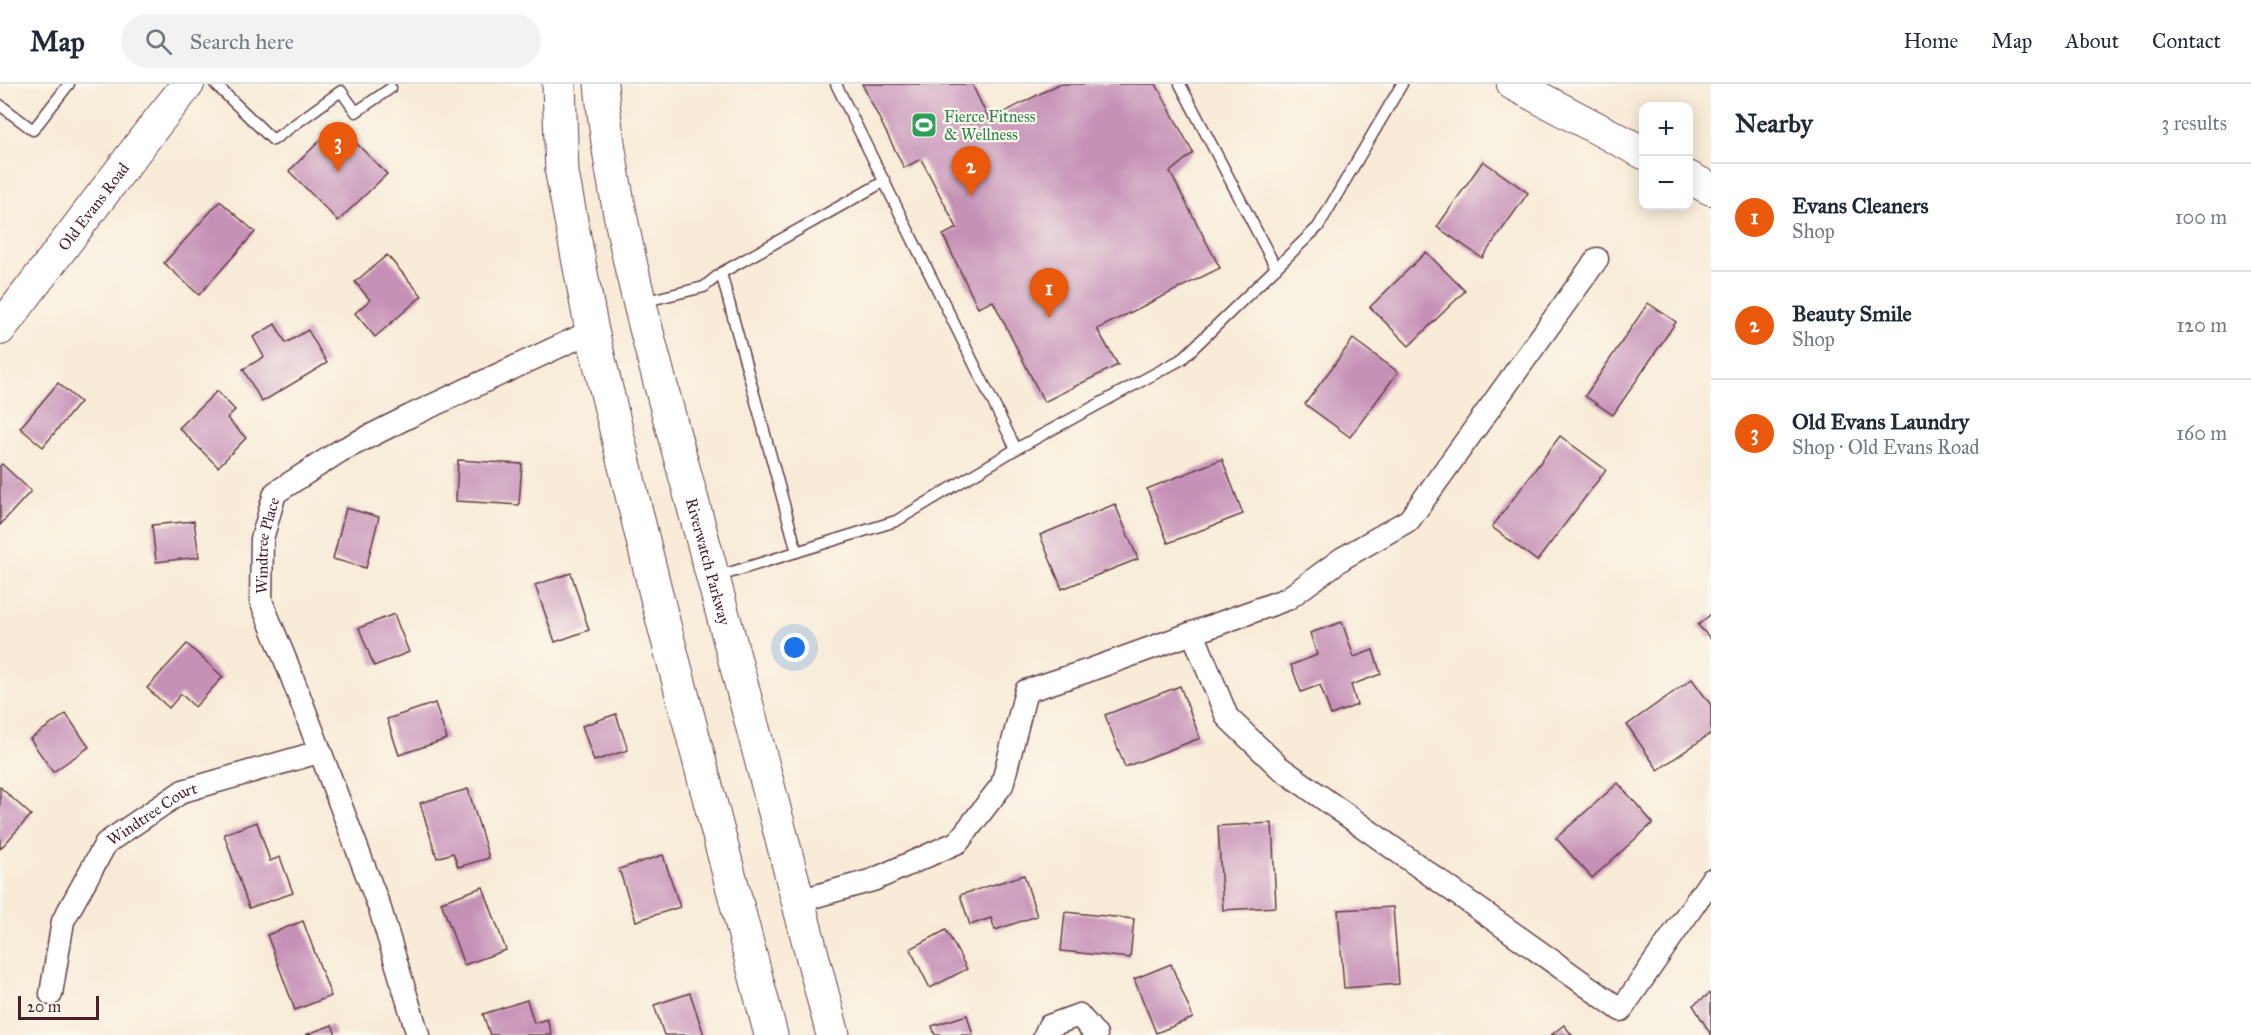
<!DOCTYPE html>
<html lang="en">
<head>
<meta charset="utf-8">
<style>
	body { margin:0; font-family:"IM FELL Great Primer",serif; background:#f2f2f3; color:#1f2937 }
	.controls { position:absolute; right:18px; top:18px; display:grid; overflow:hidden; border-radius:12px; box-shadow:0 3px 15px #0003 }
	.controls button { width:54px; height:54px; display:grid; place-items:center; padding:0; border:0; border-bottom:2px solid #e0e1e3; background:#fff; color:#1f2937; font:30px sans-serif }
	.scale { position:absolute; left:18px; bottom:15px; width:81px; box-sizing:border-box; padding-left:6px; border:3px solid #4a1f2b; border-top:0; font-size:16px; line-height:21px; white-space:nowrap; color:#4a1f2b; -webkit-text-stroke:4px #fbf7ec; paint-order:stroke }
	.you { position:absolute; left:795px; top:564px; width:21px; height:21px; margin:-15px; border:4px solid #fff; border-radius:50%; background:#1a73e8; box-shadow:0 0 0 9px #1a73e833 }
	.badge { display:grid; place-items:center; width:39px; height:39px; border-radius:50%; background:#ea580c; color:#fff; font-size:20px; font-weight:700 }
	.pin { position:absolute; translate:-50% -50px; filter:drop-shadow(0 2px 3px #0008) }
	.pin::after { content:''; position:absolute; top:32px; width:21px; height:18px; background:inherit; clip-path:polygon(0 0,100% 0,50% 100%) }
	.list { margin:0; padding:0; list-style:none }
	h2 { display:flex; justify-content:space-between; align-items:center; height:78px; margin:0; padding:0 24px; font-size:26px }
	h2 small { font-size:20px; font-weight:400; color:#747a83 }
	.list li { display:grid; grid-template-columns:39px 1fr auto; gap:18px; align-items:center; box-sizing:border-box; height:108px; padding:0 24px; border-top:2px solid #e0e1e3 }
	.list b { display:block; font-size:22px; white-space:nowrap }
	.list p { margin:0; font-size:20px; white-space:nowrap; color:#747a83 }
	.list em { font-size:20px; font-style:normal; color:#747a83 }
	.icon { flex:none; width:33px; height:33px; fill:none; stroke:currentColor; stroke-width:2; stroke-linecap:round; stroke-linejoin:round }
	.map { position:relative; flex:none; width:1711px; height:951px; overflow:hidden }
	header { display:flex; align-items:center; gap:36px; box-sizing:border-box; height:84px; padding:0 30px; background:#fff; border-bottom:2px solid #e0e1e3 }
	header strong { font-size:28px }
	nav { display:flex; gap:33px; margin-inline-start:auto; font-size:21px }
	.search { width:420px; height:54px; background:#f2f2f3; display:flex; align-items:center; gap:15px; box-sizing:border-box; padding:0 21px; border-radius:33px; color:#747a83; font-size:22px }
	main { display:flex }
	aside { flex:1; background:#fff }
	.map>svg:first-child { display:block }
	.building { fill:#c691b7 }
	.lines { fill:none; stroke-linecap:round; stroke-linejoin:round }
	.lane-casing { stroke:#643e45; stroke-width:13 }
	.street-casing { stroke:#643e45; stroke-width:25 }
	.secondary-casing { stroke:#643e45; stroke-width:34 }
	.primary-casing { stroke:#643e45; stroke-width:35 }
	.lane { stroke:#fff; stroke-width:10 }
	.street { stroke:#fff; stroke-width:22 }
	.secondary { stroke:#fff; stroke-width:32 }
	.primary { stroke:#fff; stroke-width:33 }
	.labels { text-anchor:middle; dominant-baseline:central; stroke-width:4.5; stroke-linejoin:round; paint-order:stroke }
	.leisure-label { font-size:16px; fill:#27864d; stroke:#fbf7ec; text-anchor:start }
	.street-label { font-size:16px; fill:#4a1f2b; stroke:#fbf7ec }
</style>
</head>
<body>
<header>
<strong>Map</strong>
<div class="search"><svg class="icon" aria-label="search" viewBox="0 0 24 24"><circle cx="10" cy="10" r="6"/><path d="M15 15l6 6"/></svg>Search here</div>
<nav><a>Home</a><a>Map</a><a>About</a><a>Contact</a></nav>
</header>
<main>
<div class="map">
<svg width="1711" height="951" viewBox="0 0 1711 951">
	<rect width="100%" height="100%" fill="#fbf7ec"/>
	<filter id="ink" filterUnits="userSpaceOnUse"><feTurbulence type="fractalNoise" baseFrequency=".0167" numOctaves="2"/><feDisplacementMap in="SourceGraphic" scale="12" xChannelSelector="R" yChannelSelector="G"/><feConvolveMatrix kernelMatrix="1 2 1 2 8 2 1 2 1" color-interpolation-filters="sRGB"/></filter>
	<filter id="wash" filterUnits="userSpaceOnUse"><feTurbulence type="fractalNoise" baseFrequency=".008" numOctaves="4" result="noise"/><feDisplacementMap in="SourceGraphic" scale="24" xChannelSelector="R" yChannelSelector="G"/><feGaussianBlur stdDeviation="1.35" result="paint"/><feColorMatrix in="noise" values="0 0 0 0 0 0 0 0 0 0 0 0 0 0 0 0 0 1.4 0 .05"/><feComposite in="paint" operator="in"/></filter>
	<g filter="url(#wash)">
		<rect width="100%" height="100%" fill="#f8ebd7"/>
		<g id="blocks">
			<!-- building -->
			<g class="building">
				<path d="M862,0H972L989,36L1059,0H1156L1193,69L1170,88L1220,184L1097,245L1118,281L1044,318L993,217L978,224L943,151L957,144L921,75L904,84Z"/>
				<path d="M337,40L387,90L338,137L289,87Z"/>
				<path d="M1483,77L1528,109L1482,174L1437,143Z"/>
				<path d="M220,117L255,148L199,211L164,179Z"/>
				<path d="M1426,168L1465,207L1409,262L1370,223Z"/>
				<path d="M387,171L422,212L375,253L355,229L370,216L355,198Z"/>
				<path d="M1648,219L1676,238L1613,331L1585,312Z"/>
				<path d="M275,240L286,259L308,246L327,279L262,318L243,285L264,273L253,253Z"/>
				<path d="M1353,255L1398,288L1350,353L1305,320Z"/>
				<path d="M58,299L80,318L43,363L20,344Z"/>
				<path d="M217,307L235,326L227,334L246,354L218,383L179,344Z"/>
				<path d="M1560,352L1606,386L1537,477L1492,443Z"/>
				<path d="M1222,375L1243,430L1168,459L1147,405Z"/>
				<path d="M458,376L522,380L519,421L456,417Z"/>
				<path d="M2,380L31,407L0,441V382Z"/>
				<path d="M1115,420L1138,475L1062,505L1040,451Z"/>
				<path d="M346,424L379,433L366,484L333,475Z"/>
				<path d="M194,437L199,473L156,478L152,441Z"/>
				<path d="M571,489L589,546L555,558L535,501Z"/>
				<path d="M394,530L409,568L374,582L359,544Z"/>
				<path d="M1711,530V555L1698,541Z"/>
				<path d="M1342,538L1354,573L1373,566L1381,590L1351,601L1357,621L1331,631L1320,601L1301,608L1291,581L1317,571L1310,549Z"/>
				<path d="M187,560L223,593L195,623L181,610L169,624L147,604Z"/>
				<path d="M1692,595L1711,621V649L1658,686L1627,641Z"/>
				<path d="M1180,602L1200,654L1125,683L1105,631Z"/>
				<path d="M435,619L447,655L399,671L387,635Z"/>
				<path d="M66,630L89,663L53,688L30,655Z"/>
				<path d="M616,630L628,666L594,677L582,642Z"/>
				<path d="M1618,699L1653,739L1592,794L1556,754Z"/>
				<path d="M0,703L31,731L0,765Z"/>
				<path d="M468,705L489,774L458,783L453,769L437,774L420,719Z"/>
				<path d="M257,738L270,777L280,773L293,809L249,824L224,750Z"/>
				<path d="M1272,739L1276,823L1223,826L1218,742Z"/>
				<path d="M663,771L680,823L636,837L619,785Z"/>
				<path d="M1024,791L1037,832L995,846L991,834L970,841L960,811Z"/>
				<path d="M483,803L506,866L464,881L441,818Z"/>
				<path d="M1393,823L1399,900L1344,904L1338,826Z"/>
				<path d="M1065,828L1134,835L1130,874L1061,867Z"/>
				<path d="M303,837L331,912L295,926L267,851Z"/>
				<path d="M946,846L967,885L930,904L910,865Z"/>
				<path d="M1171,880L1193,934L1156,949L1134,895Z"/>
				<path d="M690,909L704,951H664L654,921Z"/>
				<path d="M1711,909V951L1693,921Z"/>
				<path d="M527,916L534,939L547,935L552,951H490L483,930Z"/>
				<path d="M967,931L973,951H935L932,942Z"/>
				<path d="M332,941L336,951H305Z"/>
				<path d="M1564,941L1572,951H1551Z"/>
			</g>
		</g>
	</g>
	<g filter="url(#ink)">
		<use href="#blocks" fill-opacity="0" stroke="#643e45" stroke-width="1.5"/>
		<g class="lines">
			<!-- lane casing -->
			<g class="lane-casing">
				<g id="lane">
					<path d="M215,0L273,56L341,7L356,28L391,4"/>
					<path d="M836,0L1016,365"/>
					<path d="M1180,0L1276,184"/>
					<path d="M0,21L33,46L69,0"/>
					<path d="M721,189L885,97"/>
					<path d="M642,218L704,203L721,189L797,468"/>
					<path d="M716,493L896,437L1016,365L1182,275L1318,143L1402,0"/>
				</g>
			</g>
			<!-- street casing -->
			<g class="street-casing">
				<g id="street">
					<path d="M1193,549L1227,633L1279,683L1621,926L1711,796"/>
					<path d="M798,817L873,796L958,758L1002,701L1026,607L1087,587L1287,515L1343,474L1409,436L1597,175"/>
					<path id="s1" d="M51,910L63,837L106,759L183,707L319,668"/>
					<path id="s2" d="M418,951L380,825L287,580L261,517L262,455L275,409L340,367L410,332L592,247"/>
					<path d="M1045,951L1049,942L1079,931L1096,951"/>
				</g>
			</g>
			<!-- secondary casing -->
			<g class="secondary-casing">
				<g id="secondary">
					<path d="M1513,0L1644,69"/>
					<path d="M1688,93L1711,105"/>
					<path id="s3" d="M0,245L152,45L188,0"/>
				</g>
			</g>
			<!-- primary casing -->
			<g class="primary-casing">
				<g id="primary">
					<path d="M559,0L562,89L592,247L658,518L771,951"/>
					<path id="s4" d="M601,0C615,152 661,300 700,446C746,614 789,783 833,951"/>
				</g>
			</g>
			<!-- lane -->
			<use href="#lane" class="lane"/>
			<!-- street -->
			<use href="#street" class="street"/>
			<!-- secondary -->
			<use href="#secondary" class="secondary"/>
			<!-- primary -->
			<use href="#primary" class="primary"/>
		</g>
	</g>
	<!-- icons -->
	<defs>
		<g id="stadium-square" transform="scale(1.35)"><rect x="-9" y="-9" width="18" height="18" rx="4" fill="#2e9e5b" stroke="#fbf7ec"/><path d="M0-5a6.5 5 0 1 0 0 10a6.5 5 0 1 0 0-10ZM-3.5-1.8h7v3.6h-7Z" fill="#fff"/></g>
	</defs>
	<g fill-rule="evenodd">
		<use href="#stadium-square" x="924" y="41"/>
	</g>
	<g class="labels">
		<!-- leisure labels -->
		<g class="leisure-label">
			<text x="944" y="32">Fierce Fitness<tspan x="944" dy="18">&amp; Wellness</tspan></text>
		</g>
		<!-- street labels -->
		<g class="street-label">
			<text stroke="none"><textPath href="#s3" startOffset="154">Old Evans Road</textPath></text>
			<text stroke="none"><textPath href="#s2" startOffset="518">Windtree Place</textPath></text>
			<text stroke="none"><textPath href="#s4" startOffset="490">Riverwatch Parkway</textPath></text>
			<text stroke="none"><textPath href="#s1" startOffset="218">Windtree Court</textPath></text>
		</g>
	</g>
</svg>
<div class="controls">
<button>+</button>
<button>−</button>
</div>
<div class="scale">20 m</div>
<div class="you"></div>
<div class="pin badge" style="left:1049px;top:234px">1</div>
<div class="pin badge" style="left:971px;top:112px">2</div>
<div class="pin badge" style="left:338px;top:88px">3</div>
</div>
<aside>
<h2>Nearby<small>3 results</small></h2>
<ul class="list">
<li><span class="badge">1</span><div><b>Evans Cleaners</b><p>Shop</p></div><em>100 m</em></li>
<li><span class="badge">2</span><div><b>Beauty Smile</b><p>Shop</p></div><em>120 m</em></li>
<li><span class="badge">3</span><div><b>Old Evans Laundry</b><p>Shop · Old Evans Road</p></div><em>160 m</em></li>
</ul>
</aside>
</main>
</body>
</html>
